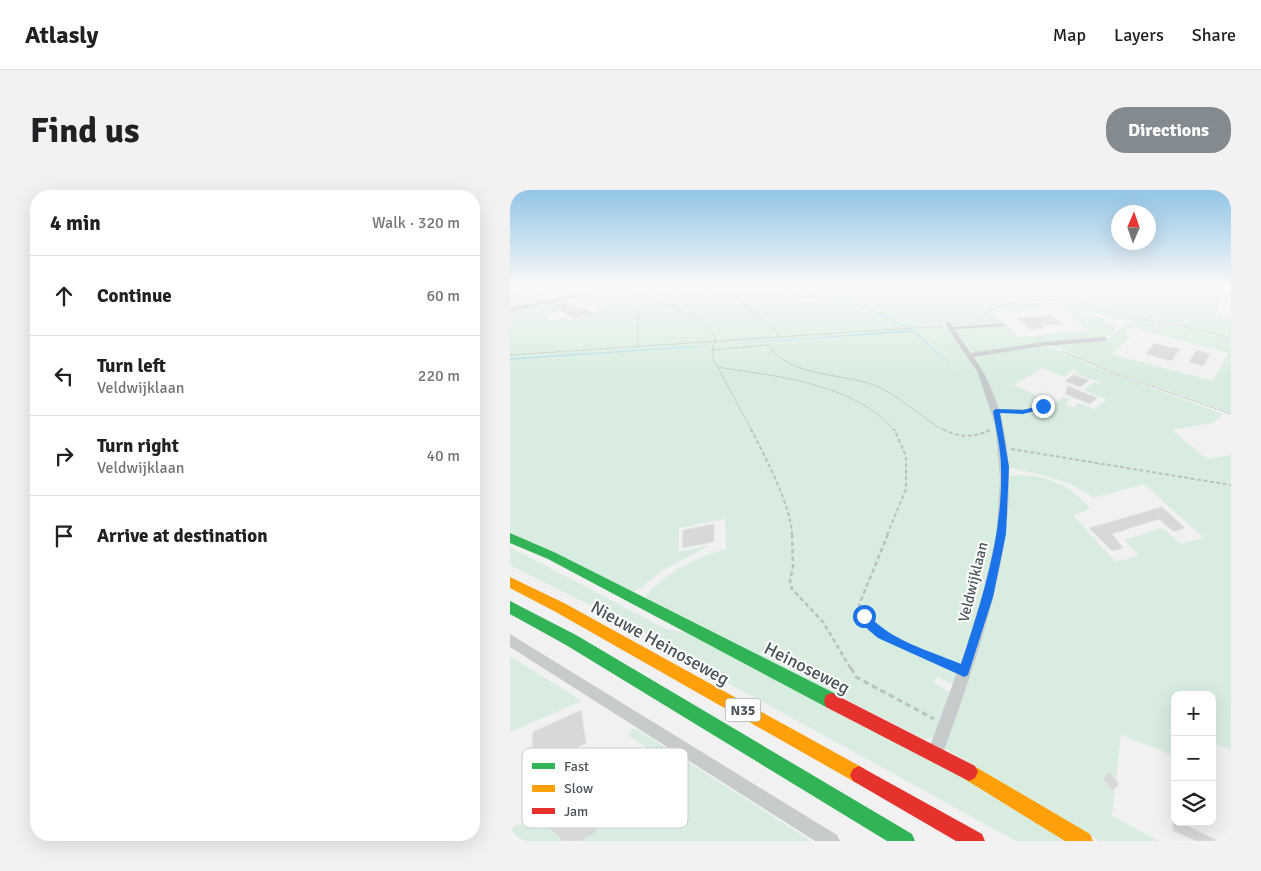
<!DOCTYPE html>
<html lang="en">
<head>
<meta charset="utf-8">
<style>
	body { margin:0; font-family:Signika,sans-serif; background:#f2f2f2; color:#202124 }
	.controls { position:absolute; right:15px; bottom:15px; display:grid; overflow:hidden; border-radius:10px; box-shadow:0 5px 20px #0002 }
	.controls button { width:45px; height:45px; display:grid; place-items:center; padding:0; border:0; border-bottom:1px solid #e0e0e0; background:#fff; color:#202124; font:25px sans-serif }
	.compass { position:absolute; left:601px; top:15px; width:45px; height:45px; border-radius:50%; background:#fff; box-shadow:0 5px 20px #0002; rotate:2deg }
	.stop { position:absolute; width:15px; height:15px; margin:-11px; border:4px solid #1a73e8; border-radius:50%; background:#fff }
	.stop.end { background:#1a73e8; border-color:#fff; box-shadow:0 1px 5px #0008 }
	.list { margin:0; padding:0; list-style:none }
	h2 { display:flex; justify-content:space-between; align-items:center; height:65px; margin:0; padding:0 20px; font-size:21px }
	h2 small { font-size:16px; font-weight:400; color:#757577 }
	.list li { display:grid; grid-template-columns:32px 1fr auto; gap:15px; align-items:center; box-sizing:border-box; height:80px; padding:0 20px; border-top:1px solid #e0e0e0 }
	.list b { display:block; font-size:19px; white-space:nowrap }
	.list p { margin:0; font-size:16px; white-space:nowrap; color:#757577 }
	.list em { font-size:16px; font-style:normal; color:#757577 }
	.icon { flex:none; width:28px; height:28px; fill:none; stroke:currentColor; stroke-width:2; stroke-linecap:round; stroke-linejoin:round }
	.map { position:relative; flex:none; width:721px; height:651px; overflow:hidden; border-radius:20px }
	header { display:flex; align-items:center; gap:30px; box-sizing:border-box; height:70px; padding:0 25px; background:#fff; border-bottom:1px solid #e0e0e0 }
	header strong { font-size:24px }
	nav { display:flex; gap:28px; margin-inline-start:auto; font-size:18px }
	.intro { display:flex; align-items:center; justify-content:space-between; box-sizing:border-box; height:120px; padding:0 30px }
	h1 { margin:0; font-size:35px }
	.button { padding:12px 22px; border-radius:20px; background:#848b90; color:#fff; font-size:18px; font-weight:700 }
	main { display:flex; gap:30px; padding:0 30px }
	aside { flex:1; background:#fff; border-radius:20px; box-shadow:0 5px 20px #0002 }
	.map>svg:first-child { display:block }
	.green { fill:#d8eddf; fill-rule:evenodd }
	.water { fill:#b1dfe6 }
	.building { fill:#d7d8d9; stroke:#e2e3e3 }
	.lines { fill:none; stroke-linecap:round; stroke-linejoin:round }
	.path-far3 { stroke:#b9c2bf; stroke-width:1; stroke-dasharray:2 1; stroke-linecap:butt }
	.path-far2 { stroke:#b9c2bf; stroke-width:2; stroke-dasharray:4 2.5; stroke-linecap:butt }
	.path-far1 { stroke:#b9c2bf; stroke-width:2.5; stroke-dasharray:4.5 3; stroke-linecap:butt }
	.path { stroke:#b9c2bf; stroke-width:3; stroke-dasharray:5.5 4; stroke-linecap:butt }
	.lane-far1 { stroke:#c8cbcc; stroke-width:2.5 }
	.lane { stroke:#c8cbcc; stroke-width:4 }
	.street { fill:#c8cbcc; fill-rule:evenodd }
	.fast { fill:#30b455; fill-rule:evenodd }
	.slow { fill:#ff9f0a; fill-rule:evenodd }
	.jam { fill:#e5322d; fill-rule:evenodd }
	.route { fill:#1a73e8 }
	.labels { text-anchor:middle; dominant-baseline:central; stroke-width:4; stroke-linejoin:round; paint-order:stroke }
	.shield { fill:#fff; stroke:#80878c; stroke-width:1 }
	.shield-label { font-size:14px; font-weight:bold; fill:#4a545b }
	.street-label { font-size:15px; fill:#4a545b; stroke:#fff }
	.near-street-label { font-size:18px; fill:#4a545b; stroke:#fff }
	.key { fill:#fff; stroke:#c9ccce; stroke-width:1 }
	.key-label { font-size:14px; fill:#4a545b }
</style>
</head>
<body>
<header>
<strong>Atlasly</strong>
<nav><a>Map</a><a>Layers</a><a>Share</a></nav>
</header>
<div class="intro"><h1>Find us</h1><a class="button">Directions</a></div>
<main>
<aside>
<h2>4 min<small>Walk · 320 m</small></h2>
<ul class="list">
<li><svg class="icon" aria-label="ahead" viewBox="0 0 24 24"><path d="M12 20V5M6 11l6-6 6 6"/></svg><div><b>Continue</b></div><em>60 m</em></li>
<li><svg class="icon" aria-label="left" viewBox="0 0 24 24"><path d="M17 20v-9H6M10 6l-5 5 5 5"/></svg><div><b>Turn left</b><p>Veldwijklaan</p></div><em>220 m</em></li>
<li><svg class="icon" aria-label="right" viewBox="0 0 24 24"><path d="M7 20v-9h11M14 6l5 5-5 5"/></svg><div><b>Turn right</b><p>Veldwijklaan</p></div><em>40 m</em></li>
<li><svg class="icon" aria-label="arrive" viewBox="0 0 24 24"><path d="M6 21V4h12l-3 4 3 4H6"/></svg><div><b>Arrive at destination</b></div></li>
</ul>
</aside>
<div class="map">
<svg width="721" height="651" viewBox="0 0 721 651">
	<rect width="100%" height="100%" fill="#f1f1f1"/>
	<!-- green -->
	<g class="green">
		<path d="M41,95H117L0,119V106Z"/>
		<path d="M123,95H298L372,125L396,138L0,165V122L55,110L61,113L52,116L53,117L63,114L70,118L58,122L54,120L35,126L43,131L55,127L62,131L87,123L84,121L97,117C83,110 77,118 68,113L71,111L65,112L60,108Z"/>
		<path d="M302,95H492L497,97L493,99L510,104L526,95H590L562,111L616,129L613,131L585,123L571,121L570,124L584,125L596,129L597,132H590L608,135L599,146L594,148L466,163L462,162L439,133L398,138L373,124ZM551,118L578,141L508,147L484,123Z"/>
		<path d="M596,95H721V107L707,116L706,123L712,124V127L721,128V148L642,129L619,128L569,112Z"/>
		<path d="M626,129L658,134L721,149V223L584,175L560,162L537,154L599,149L615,134ZM623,136L639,142L719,163L703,191L602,164L621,147L614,143Z"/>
		<path d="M436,136C448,144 466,176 471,189C501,257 494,337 474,406C466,436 455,464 445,493H440L427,486L424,493L438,501L440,505L424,547L416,550L135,408C137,402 143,398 148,394C169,376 189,366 216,359L215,329L169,338L168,362L201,355L153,380L131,398L122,402L0,342V170L201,155L0,168V165L397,138L400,140L206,155L403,142L459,190L419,152L399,138Z"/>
		<path d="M533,155L563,165L577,174L713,224L703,233L662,240L697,269L721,265V559L702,553V505H665V566L611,545L602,626L649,651H589L436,559L435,555L489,377L497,322L498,286C526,281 565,295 580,319L563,325L606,372L629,365L614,350L653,338L671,354L694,348L634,294L583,308C558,288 529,285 498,277L489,223C517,223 531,224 554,207L560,209L555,214L563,218L569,213L584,219L597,210L574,200L584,192L590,194L592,192L564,184L568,181L564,179L555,187L532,178L504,195L539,211L519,220L488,219L481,198L465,167L467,165Z"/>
		<path d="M0,357L156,439L175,442L447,583L558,651H506L178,471L138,444L0,375Z"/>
		<path d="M0,466L72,511L0,542Z"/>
		<path d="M122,539L128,540L301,651H0V639L12,633V636L147,565L118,545Z"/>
	</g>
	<!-- water -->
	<g class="water">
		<path d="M298,95L373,124L405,141L459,190L403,142L206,155L400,140L376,127Z"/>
		<path d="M202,155L186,157L0,170V168Z"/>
	</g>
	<!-- building -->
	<g class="building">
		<path d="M51,113L66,120L74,118L86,123L64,129L45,117L46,114Z"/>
		<path d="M541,125L552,134L531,135L534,138L519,139L507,128Z"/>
		<path d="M645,153L659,157L670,159L661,171L636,164Z"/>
		<path d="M687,160L700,164L693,176L679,172Z"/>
		<path d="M563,185L569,187L579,190L570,197L555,191Z"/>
		<path d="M558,196L587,208L580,214L555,204Z"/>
		<path d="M652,317L675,338L664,342L649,329L602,344L613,358L602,361L579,338Z"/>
		<path d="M204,334V352L172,358L173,340Z"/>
		<path d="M71,520L76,553L45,569V575L33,581V576L21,582L23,542Z"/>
		<path d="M599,582L609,594L603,600L593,589Z"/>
		<path d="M75,607L94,624L88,632L87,640L83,645L75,648L72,651H53L39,638L60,614L65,619Z"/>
		<path d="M663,629L665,632L675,635L708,651H687L663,641Z"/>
	</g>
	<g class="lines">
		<!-- path-far3 -->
		<g class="path-far3">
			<path d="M148,95L155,100L163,102L255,103L295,107L314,105"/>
			<path d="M211,95L268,143L270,147"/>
			<path d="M592,95L565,111L618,128L655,132L721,148"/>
			<path d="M128,97V155"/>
			<path d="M154,99L176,95"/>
			<path d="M128,104L187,127L206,148L202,160L204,170L242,241"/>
			<path d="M470,129C492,106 529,112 558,109L565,111"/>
			<path d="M202,160L258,155C280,187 330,183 364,195C387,204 412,228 435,241"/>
			<path d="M553,161L598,181L721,224"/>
			<path d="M0,165L432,136"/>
			<path d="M207,177C264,186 345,193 385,241"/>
		</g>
		<!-- path-far2 -->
		<g class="path-far2">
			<path d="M241,239C255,267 281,315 282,345"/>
			<path d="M433,239C449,248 463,248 480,240"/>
			<path d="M501,259L721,295"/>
			<path d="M377,345L396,299V266L384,239"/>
		</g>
		<!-- path-far1 -->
		<g class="path-far1">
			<path d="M282,344L283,377L280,391L282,399L313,432L341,479"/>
			<path d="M378,344L349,415C370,451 407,462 444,477"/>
		</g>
		<!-- path -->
		<path class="path" d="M341,478L346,487L424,529"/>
		<!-- lane-far1 -->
		<path class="lane-far1" d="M442,138L493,135"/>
		<!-- lane -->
		<path class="lane" d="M486,221H519L541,212"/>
		<!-- street -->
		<g class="street">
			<path d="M32,95H39L0,108V104Z"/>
			<path d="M113,95H122L0,122V118Z"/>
			<path d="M438,132L440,133L461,163L533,152L595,147L598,149L595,151L533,156L464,167C541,279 473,449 433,564L430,569L425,572L420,569L417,564L456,458L473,402L486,346L490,289L485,235L468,183L435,134Z"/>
			<path d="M0,444L327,645L330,651H305L0,457Z"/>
		</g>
		<!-- fast -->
		<g class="fast">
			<path d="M0,343L46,363L328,505L330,511L328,517L322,519L316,517L38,369L0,353Z"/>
			<path d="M0,411L66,445L402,644L405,651H377L56,455L0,424Z"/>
		</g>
		<!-- slow -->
		<g class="slow">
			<path d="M0,387L54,413L355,579L358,585L355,591L349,594L343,591L44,421L0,398Z"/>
			<path d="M459,573L580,644L583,651H555L453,588L450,582L453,576Z"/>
		</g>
		<!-- jam -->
		<g class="jam">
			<path d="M322,503L465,576L468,582L465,588L459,591L453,588L316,517L314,511L316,505Z"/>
			<path d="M349,576L472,644L475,651H446L343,591L340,585L343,579Z"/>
		</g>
	</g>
	<!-- sky -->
	<linearGradient id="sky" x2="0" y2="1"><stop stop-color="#92c5e7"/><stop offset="0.51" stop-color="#f9f9f9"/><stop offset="1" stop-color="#f9f9f9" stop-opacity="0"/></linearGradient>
	<rect width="721" height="186" fill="url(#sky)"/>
	<!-- route -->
	<path class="route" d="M533,215L536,218L513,224L490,223L499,277L496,344L483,407L458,485L454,487L450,485L368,448C361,442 348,433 350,423H357C378,450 420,461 451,474C472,410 493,346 491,278C491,259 486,240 483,221L486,219L513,220Z"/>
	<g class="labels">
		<!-- shield labels -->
		<rect class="shield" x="215.5" y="508.5" width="35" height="23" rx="4"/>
		<g class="shield-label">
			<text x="233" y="520">N35</text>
		</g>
		<!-- street labels -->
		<g class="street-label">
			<text transform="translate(463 392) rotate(-76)">Veldwijklaan</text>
		</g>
		<!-- near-street labels -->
		<g class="near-street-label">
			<text transform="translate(150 453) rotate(29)">Nieuwe Heinoseweg</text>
			<text transform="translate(297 478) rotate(27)">Heinoseweg</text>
		</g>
	</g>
	<!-- legend -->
	<rect x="12" y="558" width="166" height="80" rx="8" class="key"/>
	<rect x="22" y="573" width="23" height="6" fill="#30b455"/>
	<rect x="22" y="595" width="23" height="7" fill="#ff9f0a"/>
	<rect x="22" y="618" width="23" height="6" fill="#e5322d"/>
	<g class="key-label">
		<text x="54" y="581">Fast</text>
		<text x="54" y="603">Slow</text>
		<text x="54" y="626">Jam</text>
	</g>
</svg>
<div class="controls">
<button>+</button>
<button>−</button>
<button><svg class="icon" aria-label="layers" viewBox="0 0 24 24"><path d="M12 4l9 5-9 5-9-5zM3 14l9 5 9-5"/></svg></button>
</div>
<svg class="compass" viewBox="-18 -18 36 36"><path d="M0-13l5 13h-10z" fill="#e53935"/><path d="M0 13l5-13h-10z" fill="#757577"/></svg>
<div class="stop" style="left:354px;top:426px"></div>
<div class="stop end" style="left:533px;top:216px"></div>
</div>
</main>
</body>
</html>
